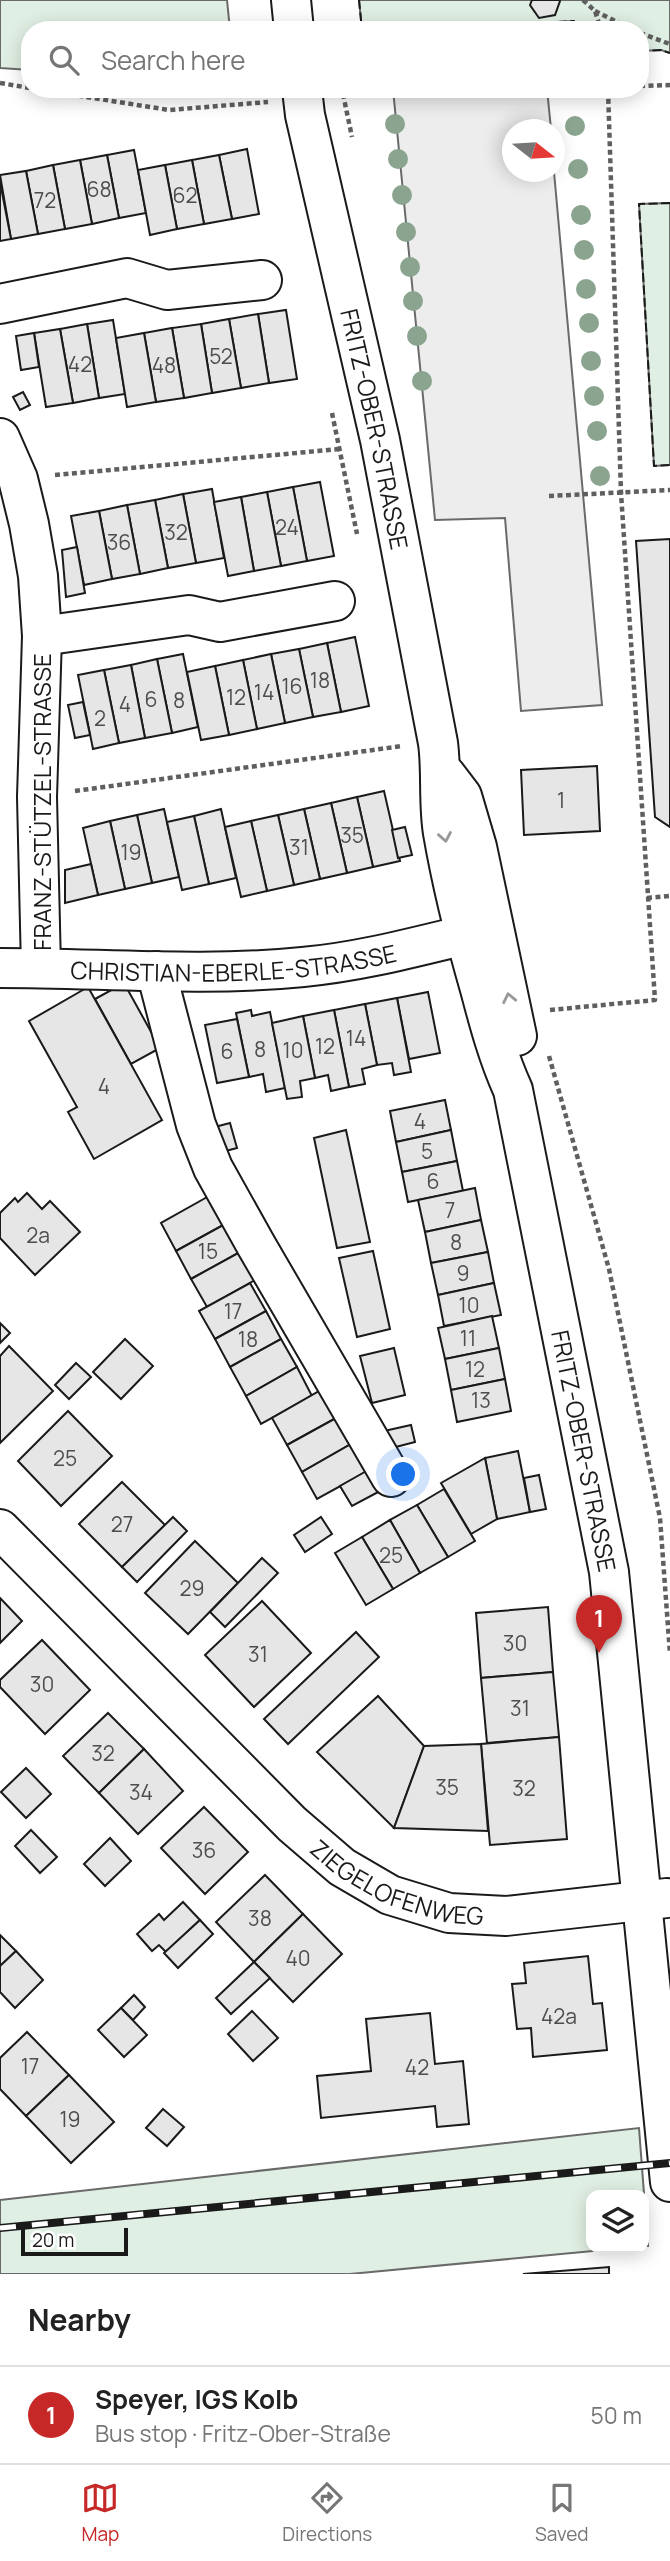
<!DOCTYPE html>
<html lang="en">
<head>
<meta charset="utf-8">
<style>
	body { margin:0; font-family:Manrope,sans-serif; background:#f2f2f2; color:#222 }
	.controls { position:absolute; right:21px; bottom:21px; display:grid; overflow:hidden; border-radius:14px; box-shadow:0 4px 18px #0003 }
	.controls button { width:63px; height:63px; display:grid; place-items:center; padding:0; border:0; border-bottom:2px solid #e0e0e0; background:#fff; color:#222; font:35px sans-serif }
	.compass { position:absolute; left:502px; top:119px; width:63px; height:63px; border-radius:50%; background:#fff; box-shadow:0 4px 18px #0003; rotate:107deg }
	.scale { position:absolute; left:21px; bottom:18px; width:107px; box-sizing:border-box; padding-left:7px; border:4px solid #1a1a1a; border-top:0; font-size:19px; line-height:24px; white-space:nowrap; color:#1a1a1a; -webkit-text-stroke:5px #fff; paint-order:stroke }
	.you { position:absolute; left:404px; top:1475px; width:24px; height:24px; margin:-18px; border:5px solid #fff; border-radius:50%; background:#1a73e8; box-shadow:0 0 0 10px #1a73e833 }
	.badge { display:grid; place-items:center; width:46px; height:46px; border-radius:50%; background:#c62828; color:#fff; font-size:23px; font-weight:700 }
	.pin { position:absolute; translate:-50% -58px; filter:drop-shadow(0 2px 4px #0008) }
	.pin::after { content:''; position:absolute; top:37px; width:24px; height:21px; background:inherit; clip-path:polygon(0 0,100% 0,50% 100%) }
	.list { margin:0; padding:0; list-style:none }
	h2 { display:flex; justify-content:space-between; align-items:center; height:91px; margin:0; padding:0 28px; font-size:30px }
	h2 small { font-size:23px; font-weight:400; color:#767676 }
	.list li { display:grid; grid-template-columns:46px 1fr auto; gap:21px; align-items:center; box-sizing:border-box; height:98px; padding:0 28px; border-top:2px solid #e0e0e0 }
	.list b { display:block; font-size:26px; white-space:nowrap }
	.list p { margin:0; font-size:23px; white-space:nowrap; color:#767676 }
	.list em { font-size:23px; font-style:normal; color:#767676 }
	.icon { flex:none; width:38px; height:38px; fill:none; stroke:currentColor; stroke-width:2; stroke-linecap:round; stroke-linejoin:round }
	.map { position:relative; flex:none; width:670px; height:2274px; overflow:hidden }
	.search { position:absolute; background:#fff; box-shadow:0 4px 18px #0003; left:21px; right:21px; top:21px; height:77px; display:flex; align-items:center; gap:18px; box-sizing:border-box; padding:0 24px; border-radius:28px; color:#767676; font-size:26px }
	.sheet { height:189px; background:#fff }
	nav { display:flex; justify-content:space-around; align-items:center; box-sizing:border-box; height:98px; border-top:2px solid #e0e0e0; background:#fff; font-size:19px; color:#767676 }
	nav a { display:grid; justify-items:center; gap:4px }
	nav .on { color:#c62828 }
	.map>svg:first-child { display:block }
	.green { fill:#e0efe3; stroke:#6a6a6a; stroke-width:2 }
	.parking { fill:#ededed; stroke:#6a6a6a; stroke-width:2 }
	.building { fill:#e6e6e6; stroke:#1a1a1a; stroke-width:2 }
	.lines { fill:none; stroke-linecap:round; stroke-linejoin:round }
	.minor-casing { stroke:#1a1a1a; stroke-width:42 }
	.path { stroke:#5f5f5f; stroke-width:4.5; stroke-dasharray:5 3.5; stroke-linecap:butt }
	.minor { stroke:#fff; stroke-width:38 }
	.rail-casing { stroke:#1a1a1a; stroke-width:8 }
	.rail { stroke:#fff; stroke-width:5; stroke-dasharray:16; stroke-linecap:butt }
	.fence { stroke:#1a1a1a; stroke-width:2; stroke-dasharray:9 3.5; stroke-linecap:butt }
	.tree { fill:#8aa48f }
	.oneway { stroke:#989898 }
	.labels { text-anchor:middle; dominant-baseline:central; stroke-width:5; stroke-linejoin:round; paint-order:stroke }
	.number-label { font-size:21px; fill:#4d4d4d }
	.street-label { font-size:24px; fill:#1a1a1a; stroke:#fff }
</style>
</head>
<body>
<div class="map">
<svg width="670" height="2274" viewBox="0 0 670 2274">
	<rect width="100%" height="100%" fill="#fff"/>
	<!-- green -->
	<g class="green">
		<path d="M0,0H227L230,30H30V70L0,68Z"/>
		<path d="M359,0H670V53L661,50L640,51V30H579L574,21L408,30H362Z"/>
		<path d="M670,203V465L654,466L639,204Z"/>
		<path d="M639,2128L648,2246H644V2195H591V2248H625L350,2274H0V2200Z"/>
	</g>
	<!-- parking -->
	<path class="parking" d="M393,89H547L551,129L512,130V172H554L602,705L521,711L505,518L435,520Z"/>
	<!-- building -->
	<g class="building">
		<path d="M532,0H559L560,1L555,15L539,18L530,5Z"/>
		<path d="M247,149L259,214L232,219L219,155Z"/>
		<path d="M134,150L146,213L119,218L107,155Z"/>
		<path d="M107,155L119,218L92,224L80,160Z"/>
		<path d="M219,155L232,219L204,224L192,160Z"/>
		<path d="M80,160L92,224L65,229L53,165Z"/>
		<path d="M192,160L204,224L177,229L165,165Z"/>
		<path d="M53,165L65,229L38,234L26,171Z"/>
		<path d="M165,165L177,229L150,235L138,170Z"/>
		<path d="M26,171L38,234L11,239L0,175Z"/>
		<path d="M0,182L11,239L0,241Z"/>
		<path d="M286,310L297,379L269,383L258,314Z"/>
		<path d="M258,314L269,383L241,388L229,319Z"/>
		<path d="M229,319L241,388L212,393L201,324Z"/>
		<path d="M113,320L125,394L99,398L87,324Z"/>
		<path d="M87,324L99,398L73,403L60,329Z"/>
		<path d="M201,324L212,393L184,398L172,328Z"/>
		<path d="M172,328L184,398L156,402L144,333Z"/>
		<path d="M60,329L73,403L46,407L34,333Z"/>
		<path d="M34,333L39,367L21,370L16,336Z"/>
		<path d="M144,333L156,402L127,407L116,338Z"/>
		<path d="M23,392L30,405L20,410L13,397Z"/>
		<path d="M320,482L334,556L307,561L293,487Z"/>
		<path d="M293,487L307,561L281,566L267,492Z"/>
		<path d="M212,489L224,558L196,563L183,494Z"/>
		<path d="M267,492L281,566L254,571L241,497Z"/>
		<path d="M183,494L196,563L168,568L155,500Z"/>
		<path d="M241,497L254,571L228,576L214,502Z"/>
		<path d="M155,500L168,568L140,574L127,505Z"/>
		<path d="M127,505L140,574L112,579L99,511Z"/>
		<path d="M99,511L112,579L84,585L71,516Z"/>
		<path d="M670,539V827L655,817L636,541Z"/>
		<path d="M77,547L85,593L66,597L62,550Z"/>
		<path d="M355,637L369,706L341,712L327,643Z"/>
		<path d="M327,643L341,712L313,717L299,649Z"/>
		<path d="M299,649L313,717L285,723L271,654Z"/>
		<path d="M183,654L198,727L172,733L157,659Z"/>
		<path d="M271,654L285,723L257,729L243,660Z"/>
		<path d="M157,659L172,733L145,738L131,665Z"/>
		<path d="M243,660L257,729L229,735L215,666Z"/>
		<path d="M131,665L145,738L119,743L104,670Z"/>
		<path d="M215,666L229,735L201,740L187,672Z"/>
		<path d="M104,670L119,743L93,749L78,675Z"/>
		<path d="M83,702L90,735L75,738L68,705Z"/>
		<path d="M597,766L600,831L524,835L521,770Z"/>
		<path d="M384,791L400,861L373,867L357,797Z"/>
		<path d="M357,797L373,867L347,873L331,803Z"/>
		<path d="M331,803L347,873L320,879L304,809Z"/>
		<path d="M164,809L179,877L152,883L137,815Z"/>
		<path d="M221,809L236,878L209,884L194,816Z"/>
		<path d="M304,809L320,879L294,885L278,815Z"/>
		<path d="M137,815L152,883L125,889L110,821Z"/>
		<path d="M278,815L294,885L267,891L251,821Z"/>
		<path d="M194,816L209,884L182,890L167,822Z"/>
		<path d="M110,821L125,889L98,895L83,828Z"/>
		<path d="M251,821L267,891L241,897L225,827Z"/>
		<path d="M405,827L412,855L398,858L392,830Z"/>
		<path d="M91,864L98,895L65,903V870Z"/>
		<path d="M124,983L160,1048L131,1064L95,999Z"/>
		<path d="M88,987L162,1120L94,1159L68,1112L77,1107L29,1021Z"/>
		<path d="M428,992L440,1053L409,1059L397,998Z"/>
		<path d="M397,998L411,1072L394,1075L392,1063L377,1065L365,1004Z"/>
		<path d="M365,1004L377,1065L362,1069L365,1084L349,1087L334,1010Z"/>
		<path d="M251,1010L252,1016L270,1012L285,1088L266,1092L263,1074L249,1077L236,1013Z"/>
		<path d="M334,1010L349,1087L331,1091L328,1075L315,1078L303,1016Z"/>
		<path d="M303,1016L315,1078L300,1081L302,1097L287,1099L272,1023Z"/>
		<path d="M237,1019L249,1077L217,1083L205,1025Z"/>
		<path d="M445,1100L451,1130L396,1142L390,1111Z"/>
		<path d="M230,1123L237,1148L218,1153L211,1128Z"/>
		<path d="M346,1130L370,1242L337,1248L314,1138Z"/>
		<path d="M451,1130L457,1161L402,1172L396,1142Z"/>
		<path d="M457,1161L463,1191L408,1202L402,1172Z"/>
		<path d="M475,1188L481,1220L425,1232L418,1200Z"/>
		<path d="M27,1193L42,1209L50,1201L80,1232L35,1275L0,1238V1213L15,1198L18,1202Z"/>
		<path d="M209,1196L225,1224L176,1251L161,1223Z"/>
		<path d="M481,1220L488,1252L431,1263L425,1232Z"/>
		<path d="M225,1224L240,1252L191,1279L176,1251Z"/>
		<path d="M373,1251L390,1329L357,1337L339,1258Z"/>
		<path d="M240,1252L255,1280L207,1307L191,1279Z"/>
		<path d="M488,1252L494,1283L438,1295L431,1263Z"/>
		<path d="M250,1283L266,1311L215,1339L199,1311Z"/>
		<path d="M494,1283L501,1315L444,1326L438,1295Z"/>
		<path d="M266,1311L281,1339L230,1367L215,1339Z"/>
		<path d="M492,1316L499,1348L445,1359L438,1328Z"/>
		<path d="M0,1323L10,1333L0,1343Z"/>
		<path d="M125,1339L153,1366L121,1399L93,1372Z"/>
		<path d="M281,1339L297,1367L246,1396L230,1367Z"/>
		<path d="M9,1346L53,1391L0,1443V1356Z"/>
		<path d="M394,1348L405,1395L372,1403L360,1356Z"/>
		<path d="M499,1348L505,1379L451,1390L445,1359Z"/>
		<path d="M76,1363L91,1377L69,1399L55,1385Z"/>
		<path d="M297,1367L312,1396L261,1424L246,1396Z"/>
		<path d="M505,1379L511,1411L457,1422L451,1390Z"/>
		<path d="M321,1390L336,1418L287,1445L272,1418Z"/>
		<path d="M68,1411L112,1456L61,1506L18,1461Z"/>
		<path d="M336,1418L351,1444L302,1472L287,1445Z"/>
		<path d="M411,1425L415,1442L388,1449L384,1431Z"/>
		<path d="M351,1444L366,1472L317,1499L302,1472Z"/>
		<path d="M518,1451L530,1512L497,1519L485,1458Z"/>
		<path d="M485,1458L497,1519L471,1534L441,1483Z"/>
		<path d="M370,1469L382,1490L352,1506L340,1486Z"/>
		<path d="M539,1475L546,1509L530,1512L524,1478Z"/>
		<path d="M122,1482L165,1525L122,1567L79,1524Z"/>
		<path d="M444,1489L475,1541L448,1557L417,1505Z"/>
		<path d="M417,1505L448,1557L420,1573L390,1520Z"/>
		<path d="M173,1517L187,1531L137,1582L122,1567Z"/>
		<path d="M321,1517L332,1534L305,1552L294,1535Z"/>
		<path d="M390,1520L420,1573L393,1589L362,1537Z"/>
		<path d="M362,1537L393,1589L366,1605L335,1553Z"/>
		<path d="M195,1541L238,1583L188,1634L145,1593Z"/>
		<path d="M262,1558L278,1573L225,1627L210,1612Z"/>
		<path d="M0,1598L22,1621L0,1643Z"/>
		<path d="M262,1601L311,1653L254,1707L205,1655Z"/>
		<path d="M548,1607L553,1672L481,1678L476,1613Z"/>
		<path d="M356,1632L379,1657L288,1744L264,1719Z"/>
		<path d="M42,1640L90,1690L45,1734L0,1687V1680Z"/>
		<path d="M553,1672L559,1737L487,1743L481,1678Z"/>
		<path d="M378,1696L424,1746L394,1828L317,1752Z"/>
		<path d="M108,1713L144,1749L99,1793L63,1756Z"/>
		<path d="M559,1737L567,1839L490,1845L481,1744Z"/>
		<path d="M481,1744L488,1831L394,1828L424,1746Z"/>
		<path d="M144,1749L183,1791L138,1834L99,1793Z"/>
		<path d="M26,1768L51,1794L26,1818L1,1792Z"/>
		<path d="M204,1807L248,1852L205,1894L161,1848Z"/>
		<path d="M31,1830L57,1857L40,1873L15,1846Z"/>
		<path d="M110,1838L131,1861L105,1886L84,1864Z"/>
		<path d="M265,1875L303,1914L254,1962L216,1922Z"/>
		<path d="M183,1902L200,1920L166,1952L159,1945L152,1951L137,1934L159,1914L164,1920Z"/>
		<path d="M303,1914L342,1954L293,2002L254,1962Z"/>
		<path d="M200,1920L213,1934L178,1968L164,1953Z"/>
		<path d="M0,1935L16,1951L0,1966Z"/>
		<path d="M16,1951L43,1980L15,2008L0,1992V1966Z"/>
		<path d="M588,1956L593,2004L602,2003L607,2050L533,2057L531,2028L517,2029L512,1984L526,1983L524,1963Z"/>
		<path d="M254,1962L270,1978L231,2014L216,1998Z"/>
		<path d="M134,1995L145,2007L133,2020L121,2008Z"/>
		<path d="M121,2008L147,2035L124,2057L98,2030Z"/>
		<path d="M252,2011L278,2038L253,2061L228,2034Z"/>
		<path d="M430,2013L435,2064L463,2061L469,2124L437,2127L435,2106L321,2118L317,2076L371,2071L366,2019Z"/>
		<path d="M27,2032L69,2075L26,2116L0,2089V2058Z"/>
		<path d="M69,2075L114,2122L71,2163L26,2116Z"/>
		<path d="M163,2109L184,2127L167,2146L146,2128Z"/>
		<path d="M609,2267V2274H523Z"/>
	</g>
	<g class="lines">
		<!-- minor casing -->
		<g class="minor-casing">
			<g id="minor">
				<path d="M291,0L294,30"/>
				<path id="s1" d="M302,89L305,115L380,440L438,743C442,773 438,802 443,833C452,885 465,937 480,989C489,1023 498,1057 513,1090L609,1572L670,2182"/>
				<path d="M0,304L127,278L167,290L262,280"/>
				<path d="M0,438L18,479L29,524L38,576L42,636L37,797L41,968"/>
				<path d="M42,636L189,615L220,622L335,601"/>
				<path d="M446,775L462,796L477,847L517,1036"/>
				<path id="s2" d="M0,968C101,968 202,977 303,967C358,962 411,948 465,935"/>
				<path d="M156,971L196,1125L213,1168L256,1245L391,1477"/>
				<path id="s3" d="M0,1529L292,1824L342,1867L390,1895L449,1913L506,1916L667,1898"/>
			</g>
		</g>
		<!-- path -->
		<g class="path">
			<path d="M583,0L595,11L601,30"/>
			<path d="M595,11L633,30"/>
			<path d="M640,33L670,44"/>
			<path d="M0,83L30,88"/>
			<path d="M640,86L670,85"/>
			<path d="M36,89L169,110L268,102"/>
			<path d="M343,94L352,137"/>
			<path d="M332,413L357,534"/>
			<path d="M55,475L340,449"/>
			<path d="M549,496L670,490"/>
			<path d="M75,791L402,746"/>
			<path d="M647,898L670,896"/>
			<path d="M550,1010L655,1000L621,493L608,89"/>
			<path d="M549,1056L609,1269L660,1518L670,1654"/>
		</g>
		<!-- minor -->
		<use href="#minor" class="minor"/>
		<!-- rail casing -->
		<g class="rail-casing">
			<path id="rail" d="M0,2228L670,2163"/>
		</g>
		<!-- rail -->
		<use href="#rail" class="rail"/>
		<!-- fence -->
		<g class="fence">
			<path d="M359,0L362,30"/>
			<path d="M408,30L574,21L579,30"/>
			<path d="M640,51L661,50L670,53"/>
			<path d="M670,203L639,204L654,466L670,465"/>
		</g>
	</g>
	<!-- trees -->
	<g class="tree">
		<circle cx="395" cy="124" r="10"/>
		<circle cx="575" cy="126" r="10"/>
		<circle cx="398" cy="159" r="10"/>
		<circle cx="578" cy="169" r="10"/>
		<circle cx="402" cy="195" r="10"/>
		<circle cx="581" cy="215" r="10"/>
		<circle cx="406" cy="232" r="10"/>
		<circle cx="584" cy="250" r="10"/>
		<circle cx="410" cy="267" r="10"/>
		<circle cx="586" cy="289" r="10"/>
		<circle cx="413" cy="301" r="10"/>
		<circle cx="589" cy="323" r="10"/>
		<circle cx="417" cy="336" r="10"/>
		<circle cx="591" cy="361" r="10"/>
		<circle cx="422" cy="381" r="10"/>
		<circle cx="594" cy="396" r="10"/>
		<circle cx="597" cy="431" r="10"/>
		<circle cx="600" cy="476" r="10"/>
	</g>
	<!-- one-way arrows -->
	<defs><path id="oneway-chevron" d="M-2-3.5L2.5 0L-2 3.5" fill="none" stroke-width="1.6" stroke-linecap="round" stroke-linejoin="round" transform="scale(1.75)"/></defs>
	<g class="oneway">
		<use href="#oneway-chevron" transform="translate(445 837) rotate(80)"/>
		<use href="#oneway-chevron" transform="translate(509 998) rotate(-102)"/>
	</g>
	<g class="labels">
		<!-- number labels -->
		<g class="number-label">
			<text x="99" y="189">68</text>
			<text x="185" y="195">62</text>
			<text x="45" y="200">72</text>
			<text x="221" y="356">52</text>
			<text x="80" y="364">42</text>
			<text x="164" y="365">48</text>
			<text x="287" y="527">24</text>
			<text x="176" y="532">32</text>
			<text x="119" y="542">36</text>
			<text x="320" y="680">18</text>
			<text x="292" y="686">16</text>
			<text x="264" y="692">14</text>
			<text x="236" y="697">12</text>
			<text x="151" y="699">6</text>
			<text x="179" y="700">8</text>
			<text x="125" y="704">4</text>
			<text x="100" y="718">2</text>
			<text x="561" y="800">1</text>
			<text x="352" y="835">35</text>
			<text x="299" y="847">31</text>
			<text x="131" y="852">19</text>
			<text x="356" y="1038">14</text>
			<text x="325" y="1046">12</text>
			<text x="260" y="1049">8</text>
			<text x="293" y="1050">10</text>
			<text x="227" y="1051">6</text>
			<text x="104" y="1086">4</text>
			<text x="420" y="1121">4</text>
			<text x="427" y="1151">5</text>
			<text x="433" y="1181">6</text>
			<text x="450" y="1210">7</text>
			<text x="38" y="1235">2a</text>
			<text x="456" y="1242">8</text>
			<text x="208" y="1251">15</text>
			<text x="463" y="1273">9</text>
			<text x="469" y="1305">10</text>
			<text x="233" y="1311">17</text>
			<text x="468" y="1338">11</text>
			<text x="248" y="1339">18</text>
			<text x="475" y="1369">12</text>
			<text x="481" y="1400">13</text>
			<text x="65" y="1458">25</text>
			<text x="122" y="1524">27</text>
			<text x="391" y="1555">25</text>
			<text x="192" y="1588">29</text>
			<text x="515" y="1643">30</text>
			<text x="258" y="1654">31</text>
			<text x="42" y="1684">30</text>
			<text x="520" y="1708">31</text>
			<text x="103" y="1753">32</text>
			<text x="447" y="1787">35</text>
			<text x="524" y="1788">32</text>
			<text x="141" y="1792">34</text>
			<text x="204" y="1850">36</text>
			<text x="260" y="1918">38</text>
			<text x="298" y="1958">40</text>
			<text x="559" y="2016">42a</text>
			<text x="30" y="2066">17</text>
			<text x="417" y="2067">42</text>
			<text x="70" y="2119">19</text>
		</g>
		<!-- street labels -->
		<g class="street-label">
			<text stroke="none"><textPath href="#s1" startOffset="348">FRITZ-OBER-STRASSE</textPath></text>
			<text transform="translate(41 802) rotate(-90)">FRANZ-STÜTZEL-STRASSE</text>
			<text stroke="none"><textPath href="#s2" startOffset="234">CHRISTIAN-EBERLE-STRASSE</textPath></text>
			<text stroke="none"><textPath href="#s1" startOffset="1393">FRITZ-OBER-STRASSE</textPath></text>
			<text stroke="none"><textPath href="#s3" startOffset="539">ZIEGELOFENWEG</textPath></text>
		</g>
	</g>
</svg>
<div class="controls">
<button><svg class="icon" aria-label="layers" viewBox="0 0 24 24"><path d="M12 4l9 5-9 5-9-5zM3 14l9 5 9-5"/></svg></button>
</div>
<svg class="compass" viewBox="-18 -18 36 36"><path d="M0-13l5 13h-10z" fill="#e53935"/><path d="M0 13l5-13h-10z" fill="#767676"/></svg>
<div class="scale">20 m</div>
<div class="you"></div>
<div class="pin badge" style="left:599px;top:1653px">1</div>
<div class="search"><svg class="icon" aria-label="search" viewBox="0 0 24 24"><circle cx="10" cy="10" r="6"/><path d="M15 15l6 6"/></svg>Search here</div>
</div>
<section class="sheet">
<h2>Nearby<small></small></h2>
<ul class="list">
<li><span class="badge">1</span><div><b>Speyer, IGS Kolb</b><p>Bus stop · Fritz-Ober-Straße</p></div><em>50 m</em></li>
</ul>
</section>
<nav>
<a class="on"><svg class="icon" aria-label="map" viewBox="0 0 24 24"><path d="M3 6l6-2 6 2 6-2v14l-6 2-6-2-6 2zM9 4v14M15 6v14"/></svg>Map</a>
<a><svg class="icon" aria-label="directions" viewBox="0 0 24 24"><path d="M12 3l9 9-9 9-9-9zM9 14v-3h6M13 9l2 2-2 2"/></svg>Directions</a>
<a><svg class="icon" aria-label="saved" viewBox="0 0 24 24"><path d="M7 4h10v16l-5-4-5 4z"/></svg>Saved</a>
</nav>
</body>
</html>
